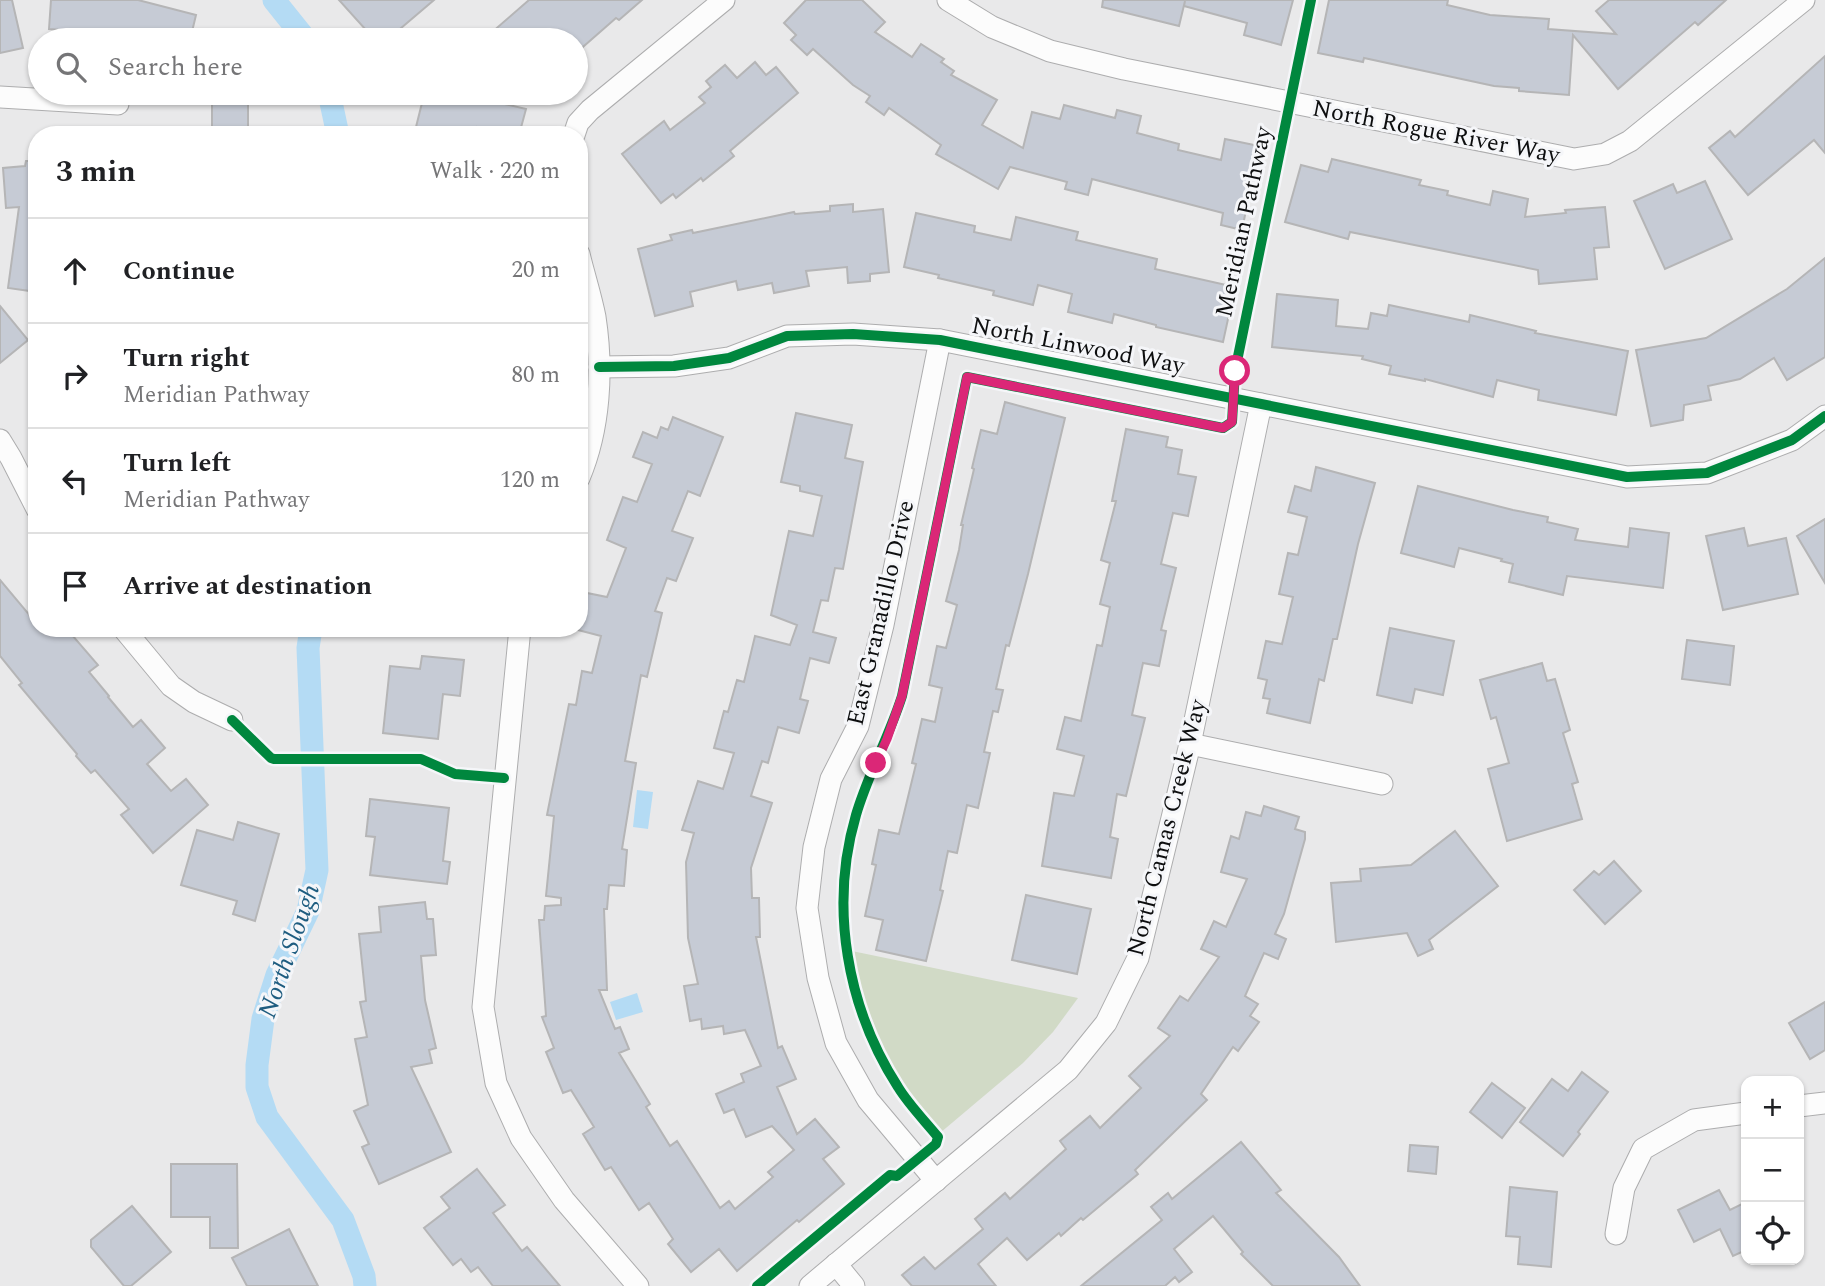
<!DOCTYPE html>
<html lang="en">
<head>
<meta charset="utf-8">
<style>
	body { margin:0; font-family:Spectral,serif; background:#f2f2f2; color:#202124 }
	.controls { position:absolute; right:21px; bottom:21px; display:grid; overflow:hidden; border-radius:14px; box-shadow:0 2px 5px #0004 }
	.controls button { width:63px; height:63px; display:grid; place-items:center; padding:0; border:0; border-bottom:2px solid #e0e0e0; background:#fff; color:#202124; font:35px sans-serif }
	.stop { position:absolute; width:21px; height:21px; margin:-16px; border:5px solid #db2777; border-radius:50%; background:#fff }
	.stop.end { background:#db2777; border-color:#fff; box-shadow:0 2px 7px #0008 }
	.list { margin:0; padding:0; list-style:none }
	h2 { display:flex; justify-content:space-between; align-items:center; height:91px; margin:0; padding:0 28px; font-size:30px }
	h2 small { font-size:23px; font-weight:400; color:#757577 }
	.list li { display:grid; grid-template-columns:46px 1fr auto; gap:21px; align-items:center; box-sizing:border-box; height:105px; padding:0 28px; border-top:2px solid #e0e0e0 }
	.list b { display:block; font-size:26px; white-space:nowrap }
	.list p { margin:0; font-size:23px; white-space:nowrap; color:#757577 }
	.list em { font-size:23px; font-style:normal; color:#757577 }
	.icon { flex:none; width:38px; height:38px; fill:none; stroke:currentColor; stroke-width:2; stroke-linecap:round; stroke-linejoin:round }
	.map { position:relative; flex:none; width:1825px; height:1286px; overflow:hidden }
	.search { position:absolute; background:#fff; box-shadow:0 2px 5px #0004; left:28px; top:28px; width:560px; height:77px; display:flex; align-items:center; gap:18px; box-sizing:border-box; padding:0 24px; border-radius:38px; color:#757577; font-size:26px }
	.panel { position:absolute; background:#fff; box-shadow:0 2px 5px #0004; left:28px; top:126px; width:560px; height:511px; border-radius:28px }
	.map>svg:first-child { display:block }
	.green { fill:#d1dac6 }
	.water { fill:#b4dbf4 }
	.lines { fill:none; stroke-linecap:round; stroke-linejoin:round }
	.canal { stroke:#b4dbf4; stroke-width:23 }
	.building { fill:#c6cbd5; stroke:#b5b5b6; stroke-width:2 }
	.minor-casing { stroke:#adadae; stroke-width:23 }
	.minor { stroke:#fcfcfc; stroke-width:21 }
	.cycleway-casing { stroke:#f5f6f9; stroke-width:15 }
	.cycleway { stroke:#00873e; stroke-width:10 }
	.route { stroke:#db2777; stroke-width:9 }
	.labels { text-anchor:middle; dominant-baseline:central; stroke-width:6; stroke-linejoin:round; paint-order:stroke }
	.street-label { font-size:24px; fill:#0d0e0f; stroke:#f5f6f9 }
	.water-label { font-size:26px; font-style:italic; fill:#1f5d80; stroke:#f5f6f9 }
</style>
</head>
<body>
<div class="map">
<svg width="1825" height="1286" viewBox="0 0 1825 1286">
	<rect width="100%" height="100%" fill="#e9e9ea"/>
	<!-- green -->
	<path class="green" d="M852,951L1078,998L1053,1032L1023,1063L940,1133C895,1077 860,1024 852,951Z"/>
	<!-- water -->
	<g class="water">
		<path d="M637,790L653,792L648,829L633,827Z"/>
		<path d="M637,993L643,1012L616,1020L610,1002Z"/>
	</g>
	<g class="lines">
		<!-- canal -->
		<g class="canal">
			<path d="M274,0L306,40"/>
			<path d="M329,93L338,135"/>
			<path d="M311,628L308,648L317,870L308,911L277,975L263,1019L257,1065V1087L267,1117L343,1220L364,1276L365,1286"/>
		</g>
	</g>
	<!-- building -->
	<g class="building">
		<path d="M0,0H12L23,48L0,53Z"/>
		<path d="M51,0H138L196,15L190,40H71V31L49,29Z"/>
		<path d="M339,0H434L387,40H375Z"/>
		<path d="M529,0H642L619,20L616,18L576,53V40H483Z"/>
		<path d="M806,0H862L885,22L875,32L912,57L921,44L944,59L941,62L954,71L951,75L997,100L982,125L1023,148L1032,112L1060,119L1064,105L1115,118L1117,110L1141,116L1137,133L1179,144L1178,150L1221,160L1225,139L1259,146L1242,230L1221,225L1223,213L1092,179L1088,195L1065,189L1067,182L1010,167L998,189L936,154L941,145L889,108L884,115L866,102L870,96L853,85L813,49L807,55L791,40L796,35L784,23Z"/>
		<path d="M1103,0H1293L1281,45L1244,35L1247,23L1184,6L1185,1L1179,26L1102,7Z"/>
		<path d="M1329,0H1448L1447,5L1490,15L1549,19L1548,29L1616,34L1596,11L1609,0H1726L1698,25L1695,22L1618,89L1573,35L1569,95L1519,91V88L1494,86L1364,58L1363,62L1318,53Z"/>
		<path d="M1825,56V153L1814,140L1748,195L1709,148L1730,131L1735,137Z"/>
		<path d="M755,62L766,75L776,67L798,93L730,151L734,156L703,181L701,178L676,198L673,194L661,203L622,154L664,121L670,130L705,103L699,97L711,87L706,81L725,65L737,78Z"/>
		<rect x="212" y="93" width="36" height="35"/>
		<path d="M441,93H457L526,109L519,135H507L477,127L475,135H414L424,95L440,98Z"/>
		<path d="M1332,159L1421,180L1419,185L1448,191L1447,195L1490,205L1493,191L1528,199L1525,217L1566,213L1565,210L1605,207L1609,247L1594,248L1597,279L1539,284L1538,270L1350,232L1348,239L1285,222L1301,165L1328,172Z"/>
		<path d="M26,161H37V292L8,288L19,207L6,208L3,168L25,166Z"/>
		<path d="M1705,181L1732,239L1665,269L1634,201L1673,184L1677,193Z"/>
		<path d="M853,204V212L883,209L889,272L870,274V281L848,283L847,267L806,271L809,286L774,293L772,283L738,290L736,281L690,292L693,306L655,316L638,249L672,240L670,235L692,230L693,233L794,212L795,214L830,211V206Z"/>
		<path d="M916,213L975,226L974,232L1011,240L1016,217L1078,232L1076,240L1157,259L1155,269L1235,287L1223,342L1156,327V325L1114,314L1112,323L1068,312L1072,294L1038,285L1033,305L993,295L994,291L938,278L939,275L904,267Z"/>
		<path d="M1825,258V357L1787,380L1774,358L1740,379L1708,386L1711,400L1684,405L1683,420L1651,426L1636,350L1706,338L1787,289Z"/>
		<path d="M1277,294L1338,300L1336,326L1368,329L1371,313L1387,316L1389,305L1469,322L1470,315L1536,331L1535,333L1628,351L1616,415L1538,400L1539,390L1497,380L1493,397L1425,379V381L1389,374L1391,366L1362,359L1363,356L1272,347Z"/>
		<path d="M0,306L28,340L0,363Z"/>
		<path d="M1005,402L1065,418L1028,574L1009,646L1006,645L996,689L1003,690L998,712L993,711L984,752L990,753L978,808L967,805L957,853L948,851L940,890L943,891L926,961L876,950L883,920L865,916L876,865L872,864L879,830L899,834L916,764L912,763L922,719L935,722L942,688L929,685L937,646L946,648L957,605L946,601L959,550L963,525H961L974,469L972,468L981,430L997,434Z"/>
		<path d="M796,413L852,425L845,458L863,462L843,569L835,568L828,601L821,600L813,632L836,638L829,663L810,658L800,699L808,701L799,733L778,727L768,763L762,761L751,796L772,803L751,868L752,898H759L760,937H756L778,1048L782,1046L796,1079L777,1087L797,1134L815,1119L839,1147L823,1159L844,1184L799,1222L797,1220L737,1271L719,1249L691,1272L668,1244L673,1239L649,1203L639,1210L611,1167L605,1170L583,1134L594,1127L571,1090L563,1093L546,1052L554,1048L542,1017L546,1016L539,920H544L545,906L561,905V898L546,896L554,816L547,815L569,704L576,705L582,671L592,673L601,636L578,630L587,593L607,597L626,548L607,540L623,497L637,502L652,464L633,457L643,432L657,438L661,427L668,430L673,417L723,437L700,496L688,491L672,531L693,538L676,581L667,578L655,611L662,613L647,677L641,675L625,761L636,763L622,849L627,850L624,886L609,885L607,909H604L607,990H599L615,1029L620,1027L629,1049L619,1053L650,1104L646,1107L670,1146L677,1141L720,1208L729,1201L735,1209L773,1177L768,1172L794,1150L772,1126L746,1137L734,1109L724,1113L716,1094L744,1082L741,1074L761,1066L745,1030L724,1034L723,1026L702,1029L701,1019L690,1021L684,986L698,984L688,938L686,862L694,833L682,830L698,781L723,789L734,753L714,748L724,711L728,712L737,680L744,682L755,636L790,645L797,625L771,615L789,531L813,536L822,496L800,491V486L781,482Z"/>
		<path d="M1126,429L1168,437L1166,447L1182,450L1178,474L1196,477L1188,516L1173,513L1161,564L1176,568L1161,630L1166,631L1159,666L1143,663L1132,715L1145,718L1126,796L1117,794L1110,837L1118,839L1111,878L1042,866L1054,793L1074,796L1084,756L1057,749L1065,717L1081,721L1097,645L1102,646L1110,607L1100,604L1110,563L1101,560L1116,501H1112Z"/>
		<path d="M1316,467L1375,483L1358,544L1337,639H1333L1324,681L1319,679L1310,723L1267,713L1270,699L1263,698L1267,680L1258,678L1266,641L1282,644L1293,597L1279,594L1288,553L1298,555L1307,517L1288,512L1295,486L1311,491Z"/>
		<path d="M1418,486L1513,510L1548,517L1547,522L1578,529L1575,540L1628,547L1630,528L1669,533L1663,588L1567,576L1563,595L1509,582L1513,564L1501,561L1502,559L1459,548L1454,567L1401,553Z"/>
		<path d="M1825,519V583L1797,536Z"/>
		<path d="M1744,528L1748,546L1786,538L1798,594L1723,610L1706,536Z"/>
		<path d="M0,580L37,624V628H66L98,665L89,672L109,696L108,697L133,727L141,720L165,748L147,764L171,791L186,779L208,805L153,853L121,815L129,809L95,770L91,773L76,756L77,754L19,685L22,683L0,656Z"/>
		<path d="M1390,628L1454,641L1443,695L1415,689L1412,703L1377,695Z"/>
		<path d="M1687,640L1734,646L1730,685L1682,679Z"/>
		<path d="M422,656L464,660L460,696L443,694L438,739L383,733L390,666L420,669Z"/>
		<path d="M1542,663L1547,681L1555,679L1570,730L1563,733L1578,782L1572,784L1582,819L1507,841L1488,769L1509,763L1496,717L1491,719L1480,680Z"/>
		<path d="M370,799L449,808L443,861L450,862L447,884L370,875L375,837L366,836Z"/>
		<path d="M1264,806L1299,817L1295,829L1305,832V839L1284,914L1275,934L1286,939L1278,959L1264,953L1245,996L1258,1004L1250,1016L1259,1022L1238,1051L1233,1047L1201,1094L1207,1100L1135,1170L1138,1174L1083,1220L1081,1218L1061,1236L1059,1233L1027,1260L1007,1238L978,1264L996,1286H912L902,1275L924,1257L935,1269L983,1229L975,1219L1005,1193L1010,1199L1066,1149L1060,1141L1090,1116L1100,1128L1141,1088L1129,1076L1170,1036L1158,1028L1180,996L1188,1001L1219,957L1201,949L1214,921L1226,927L1247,879L1221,872L1231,836L1239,839L1246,812L1261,816Z"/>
		<path d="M238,822L279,834L255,921L233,914L237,901L181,885L197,830L233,840Z"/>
		<path d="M1455,831L1498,886L1429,940L1433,949L1418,956L1407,933L1336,942L1331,883L1361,881L1360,869L1411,865Z"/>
		<path d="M1614,861L1641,891L1605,924L1574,890L1594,871L1599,875Z"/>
		<path d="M1026,895L1091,909L1077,974L1012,960Z"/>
		<path d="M425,902L427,919H433L436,955L421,956L425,1000L436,1048L429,1050L432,1063L411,1067L451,1152L379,1184L362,1147L369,1144L354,1111L368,1105L355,1039L367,1037L360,1002L366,1001L359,934L381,932L379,907Z"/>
		<path d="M1825,1002V1050L1810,1059L1789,1023Z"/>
		<path d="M1582,1072L1608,1092L1578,1132L1580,1134L1563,1156L1520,1122L1552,1079L1568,1091Z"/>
		<path d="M1492,1083L1525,1108L1502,1138L1470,1112Z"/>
		<path d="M1241,1142L1281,1190L1276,1193L1339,1257L1360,1286H1273L1241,1254L1243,1252L1213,1216L1174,1249L1192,1272L1179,1282L1175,1277L1165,1286H1081L1162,1220L1151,1207L1168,1193L1172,1199Z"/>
		<path d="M1410,1145L1438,1147L1436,1174L1408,1171Z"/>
		<path d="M171,1164H237L238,1248H210V1217H171Z"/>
		<path d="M477,1169L505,1205L493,1213L522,1251L527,1247L560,1286H493L478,1267L471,1272L461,1259L453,1265L424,1228L450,1208L441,1197Z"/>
		<path d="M1510,1187L1557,1192L1551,1267L1518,1264L1520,1237L1506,1236Z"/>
		<path d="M1719,1190L1730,1210L1746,1202V1250L1733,1256L1720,1229L1694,1242L1678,1210Z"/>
		<path d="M132,1206L171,1252L131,1286H124L91,1247V1240Z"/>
		<path d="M289,1229L318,1286H247L232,1258Z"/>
	</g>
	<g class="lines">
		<!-- minor casing -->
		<g class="minor-casing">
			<g id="minor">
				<path d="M948,0L992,27L1050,51L1124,69L1574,159L1605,154L1630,141L1804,0"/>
				<path d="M0,97L118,104"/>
				<path d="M574,135L578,123L590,110L724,0"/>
				<path d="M579,254C584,275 591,296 595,317C603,369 600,429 579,478"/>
				<path d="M599,367L674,366L729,358L787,336L853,334L940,340L1627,477L1707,473L1792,440L1825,416"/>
				<path d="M0,440L11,458L37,509"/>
				<path d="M123,628L171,686L194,702L232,720"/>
				<path d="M520,628L483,1007L496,1083L521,1138L564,1200L638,1286"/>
				<path d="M1190,744L1382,784"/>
				<path d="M1799,1106L1825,1103"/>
				<path d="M936,1181L868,1100L836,1043L818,978L807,908L814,847L831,779L858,726L883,625L940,340"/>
				<path d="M1616,1234L1624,1188L1643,1149L1694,1120L1746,1113"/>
				<path d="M836,1264L854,1286"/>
				<path d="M810,1286L1068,1070L1106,1023L1138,958L1190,744L1261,404"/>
			</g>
		</g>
		<!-- minor -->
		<use href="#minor" class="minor"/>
		<!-- cycleway casing -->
		<g class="cycleway-casing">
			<g id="cycleway">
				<path d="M599,367L674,366L729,358L787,336L853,334L940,340L1627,477L1707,473L1792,440L1825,416"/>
				<path d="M232,720L271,758L274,759H421L455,774L504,778"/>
				<path d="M757,1286L890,1175L897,1176L936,1144L938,1137C925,1121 909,1105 898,1087C847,1008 829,907 856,815C868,774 889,737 902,696L967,377L1223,428L1232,422L1235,371L1311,0"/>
			</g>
		</g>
		<!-- cycleway -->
		<use href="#cycleway" class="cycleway"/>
	</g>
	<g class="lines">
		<!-- route -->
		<path class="route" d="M876,763L887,739L902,696L967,377L1223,428L1232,422L1235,371"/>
	</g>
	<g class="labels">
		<!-- street labels -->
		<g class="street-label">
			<text transform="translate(1436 132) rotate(11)">North Rogue River Way</text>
			<text transform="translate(1244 222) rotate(-78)">Meridian Pathway</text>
			<text transform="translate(1078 346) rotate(11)">North Linwood Way</text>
			<text transform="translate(881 613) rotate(-77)">East Granadillo Drive</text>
			<text transform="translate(1167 828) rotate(-76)">North Camas Creek Way</text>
		</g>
		<!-- water labels -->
		<g class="water-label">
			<text transform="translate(289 951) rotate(-71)">North Slough</text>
		</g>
	</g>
</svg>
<div class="controls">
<button>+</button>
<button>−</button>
<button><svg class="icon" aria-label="locate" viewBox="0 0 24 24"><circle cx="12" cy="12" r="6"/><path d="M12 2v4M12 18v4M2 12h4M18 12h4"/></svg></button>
</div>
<div class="stop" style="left:1235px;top:371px"></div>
<div class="stop end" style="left:876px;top:763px"></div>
<div class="search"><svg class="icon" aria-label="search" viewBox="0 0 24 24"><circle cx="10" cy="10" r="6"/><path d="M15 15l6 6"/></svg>Search here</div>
<section class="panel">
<h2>3 min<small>Walk · 220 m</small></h2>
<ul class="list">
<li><svg class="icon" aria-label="ahead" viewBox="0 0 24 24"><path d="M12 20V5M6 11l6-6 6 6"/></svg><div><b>Continue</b></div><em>20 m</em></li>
<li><svg class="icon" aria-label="right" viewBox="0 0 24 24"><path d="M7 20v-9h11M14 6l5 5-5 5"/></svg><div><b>Turn right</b><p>Meridian Pathway</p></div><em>80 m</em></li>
<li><svg class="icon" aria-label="left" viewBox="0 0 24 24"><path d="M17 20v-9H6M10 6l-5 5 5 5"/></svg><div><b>Turn left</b><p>Meridian Pathway</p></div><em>120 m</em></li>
<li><svg class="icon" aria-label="arrive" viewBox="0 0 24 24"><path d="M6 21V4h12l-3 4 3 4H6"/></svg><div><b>Arrive at destination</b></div></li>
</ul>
</section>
</div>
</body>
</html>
